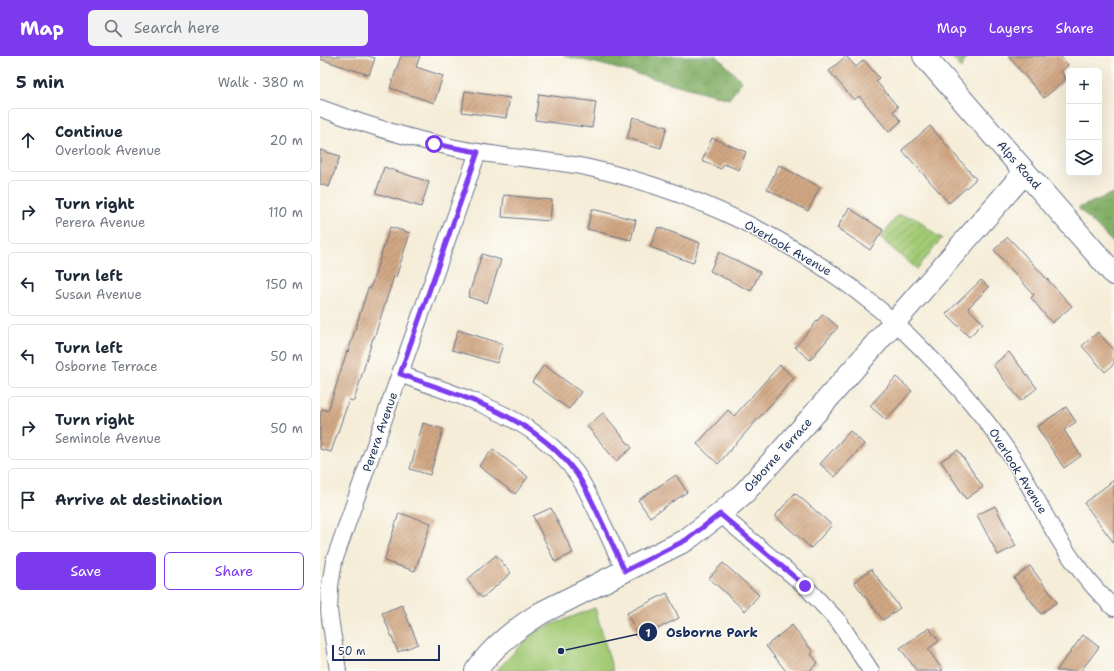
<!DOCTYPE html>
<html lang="en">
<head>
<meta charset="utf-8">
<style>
	body { margin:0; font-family:"Shantell Sans",sans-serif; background:#f2f2f3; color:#1f2937 }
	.controls { position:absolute; right:12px; top:12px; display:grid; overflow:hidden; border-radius:6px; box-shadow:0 4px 16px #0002 }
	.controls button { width:36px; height:36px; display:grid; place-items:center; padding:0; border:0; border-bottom:1px solid #e0e1e3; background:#fff; color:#1f2937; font:20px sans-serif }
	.scale { position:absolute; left:12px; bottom:10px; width:108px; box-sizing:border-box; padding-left:4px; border:2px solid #1b2f5e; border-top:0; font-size:11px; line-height:14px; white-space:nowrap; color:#1b2f5e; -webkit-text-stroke:3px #fdfcf7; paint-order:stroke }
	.stop { position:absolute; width:12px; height:12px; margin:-9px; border:3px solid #7c3aed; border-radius:50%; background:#fff }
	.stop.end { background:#7c3aed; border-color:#fff; box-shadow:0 1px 4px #0008 }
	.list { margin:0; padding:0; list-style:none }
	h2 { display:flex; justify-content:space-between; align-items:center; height:52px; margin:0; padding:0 16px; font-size:17px }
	h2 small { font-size:13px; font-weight:400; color:#747a83 }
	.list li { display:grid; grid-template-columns:26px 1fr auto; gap:12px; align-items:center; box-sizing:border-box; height:64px; margin:0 8px 8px; padding:0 8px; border:1px solid #e0e1e3; border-radius:6px }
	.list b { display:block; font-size:15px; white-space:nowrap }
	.list p { margin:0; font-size:13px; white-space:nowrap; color:#747a83 }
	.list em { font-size:13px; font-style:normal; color:#747a83 }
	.actions { display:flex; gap:8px; padding:12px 16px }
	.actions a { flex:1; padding:9px 0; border:1px solid #7c3aed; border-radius:6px; text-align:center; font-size:14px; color:#7c3aed }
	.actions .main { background:#7c3aed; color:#fff }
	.icon { flex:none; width:22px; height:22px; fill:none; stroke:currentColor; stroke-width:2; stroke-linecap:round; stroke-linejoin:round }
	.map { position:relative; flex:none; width:794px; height:615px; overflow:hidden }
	header { display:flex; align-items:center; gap:24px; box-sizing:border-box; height:56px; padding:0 20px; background:#7c3aed; color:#fff }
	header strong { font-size:19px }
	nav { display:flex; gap:22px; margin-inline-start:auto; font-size:14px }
	.search { width:280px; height:36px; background:#f2f2f3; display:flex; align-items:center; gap:10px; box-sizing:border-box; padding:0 14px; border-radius:6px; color:#747a83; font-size:15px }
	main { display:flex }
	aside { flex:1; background:#fff }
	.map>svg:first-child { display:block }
	.forest { fill:url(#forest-crowns); stroke:#4e6e62 }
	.park { fill:#a3ca75; stroke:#5f7c6a }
	.garden { fill:url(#garden-furrows); stroke:#5f7c6a }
	.building { fill:url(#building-hatch) }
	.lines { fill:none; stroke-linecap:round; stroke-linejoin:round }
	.street-casing { stroke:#677289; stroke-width:18 }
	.secondary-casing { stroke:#677289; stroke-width:24 }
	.street { stroke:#fff; stroke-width:16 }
	.secondary { stroke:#fff; stroke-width:22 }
	.route { stroke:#7c3aed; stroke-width:5 }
	.labels { text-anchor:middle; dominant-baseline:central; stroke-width:3; stroke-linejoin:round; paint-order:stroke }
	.street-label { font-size:12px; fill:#1b2f5e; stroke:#fdfcf7 }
	.leader { fill:none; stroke:#1b2f5e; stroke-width:1.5 }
	.callout-dot { fill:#1b2f5e; stroke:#fdfcf7; stroke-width:1.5 }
	.mark-label { font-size:12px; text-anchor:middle; font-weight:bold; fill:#fff }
	.callout-label { font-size:13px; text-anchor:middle; font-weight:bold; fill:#1b2f5e; stroke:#fdfcf7; stroke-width:3; stroke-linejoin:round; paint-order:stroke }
</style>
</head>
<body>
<header>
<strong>Map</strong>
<div class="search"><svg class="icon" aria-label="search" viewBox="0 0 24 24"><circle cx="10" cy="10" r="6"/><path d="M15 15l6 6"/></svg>Search here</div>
<nav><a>Map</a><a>Layers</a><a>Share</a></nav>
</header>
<main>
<aside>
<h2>5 min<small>Walk · 380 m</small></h2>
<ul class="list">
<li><svg class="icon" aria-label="ahead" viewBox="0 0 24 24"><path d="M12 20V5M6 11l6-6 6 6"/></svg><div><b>Continue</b><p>Overlook Avenue</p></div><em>20 m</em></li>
<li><svg class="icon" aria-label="right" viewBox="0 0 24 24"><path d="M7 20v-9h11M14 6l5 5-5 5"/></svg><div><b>Turn right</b><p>Perera Avenue</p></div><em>110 m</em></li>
<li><svg class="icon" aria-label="left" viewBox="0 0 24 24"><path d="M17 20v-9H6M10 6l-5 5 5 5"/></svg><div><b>Turn left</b><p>Susan Avenue</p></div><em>150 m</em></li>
<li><svg class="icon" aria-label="left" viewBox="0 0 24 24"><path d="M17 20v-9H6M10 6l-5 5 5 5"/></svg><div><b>Turn left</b><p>Osborne Terrace</p></div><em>50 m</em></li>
<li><svg class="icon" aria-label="right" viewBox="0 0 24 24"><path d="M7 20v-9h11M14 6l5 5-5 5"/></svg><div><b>Turn right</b><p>Seminole Avenue</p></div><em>50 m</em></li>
<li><svg class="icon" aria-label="arrive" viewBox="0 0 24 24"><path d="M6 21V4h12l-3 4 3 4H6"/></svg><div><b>Arrive at destination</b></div></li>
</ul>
<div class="actions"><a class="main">Save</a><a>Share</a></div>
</aside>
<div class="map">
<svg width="794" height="615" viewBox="0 0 794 615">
	<defs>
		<pattern id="forest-crowns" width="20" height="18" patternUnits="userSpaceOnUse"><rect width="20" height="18" fill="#82ae66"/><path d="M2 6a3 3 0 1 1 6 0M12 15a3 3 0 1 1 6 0" fill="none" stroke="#6a8e57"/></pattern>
		<pattern id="garden-furrows" width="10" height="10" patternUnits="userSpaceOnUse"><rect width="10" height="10" fill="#a3ca75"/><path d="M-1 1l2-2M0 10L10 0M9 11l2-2" fill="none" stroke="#84a463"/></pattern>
		<pattern id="building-hatch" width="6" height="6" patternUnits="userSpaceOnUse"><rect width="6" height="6" fill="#d2a884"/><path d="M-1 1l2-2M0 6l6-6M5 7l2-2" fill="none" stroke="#aa896f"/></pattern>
	</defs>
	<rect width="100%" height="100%" fill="#fdfcf7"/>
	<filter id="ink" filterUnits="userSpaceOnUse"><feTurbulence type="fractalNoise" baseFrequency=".025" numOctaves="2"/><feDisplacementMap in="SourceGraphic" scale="8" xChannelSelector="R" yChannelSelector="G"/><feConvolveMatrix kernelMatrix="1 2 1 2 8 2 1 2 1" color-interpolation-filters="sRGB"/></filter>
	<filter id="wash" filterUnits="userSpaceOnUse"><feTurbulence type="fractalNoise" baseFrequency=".012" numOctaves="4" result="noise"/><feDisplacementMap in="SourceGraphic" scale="16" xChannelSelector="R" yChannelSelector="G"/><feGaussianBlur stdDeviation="0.9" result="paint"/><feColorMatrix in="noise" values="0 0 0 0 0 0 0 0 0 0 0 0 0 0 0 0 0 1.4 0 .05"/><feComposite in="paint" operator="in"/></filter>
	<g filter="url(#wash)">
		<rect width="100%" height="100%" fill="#f5edd8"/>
		<!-- forest -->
		<g class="forest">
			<path d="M244,0H397L422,25L409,43L276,7Z"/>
			<path d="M631,0H647L641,13Z"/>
			<path d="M794,137V188L758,152Z"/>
		</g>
		<!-- park -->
		<path class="park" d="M275,552L293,615H176L215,575Z"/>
		<!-- garden -->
		<path class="garden" d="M578,159L596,162L617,180L622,182L597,213L560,182Z"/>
		<g id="blocks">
			<!-- building -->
			<g class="building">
				<path d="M0,0H48L55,2L49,19L0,3Z"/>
				<path d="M81,0H100L96,11L123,20L114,47L70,32Z"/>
				<path d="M526,0L536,11L544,4L559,22L556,25L578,51L573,55L581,65L569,76L539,40L534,44L509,15Z"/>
				<path d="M688,0H740L748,9L741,16L746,23L724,42Z"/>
				<path d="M145,35L190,42L186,62L142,56Z"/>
				<path d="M219,38L276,46L272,72L215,64Z"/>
				<path d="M313,61L347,71L341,92L307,82Z"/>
				<path d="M610,70L656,123L629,147L582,94Z"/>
				<path d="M392,82L426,96L419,114L404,108L401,113L382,105Z"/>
				<path d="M0,94L20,100L9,131L0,128Z"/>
				<path d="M459,109L500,131L488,155L447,133Z"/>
				<path d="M64,111L109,126L101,151L56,137Z"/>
				<path d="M184,139L232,144L230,165L182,161Z"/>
				<path d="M529,152L563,174L550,194L517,172Z"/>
				<path d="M272,153L316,164L311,184L267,173Z"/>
				<path d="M70,171L90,177L76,221L74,220L54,282H53L34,345L29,344L11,396L0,393V360L2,353L8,355L27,295L28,296L48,232L50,233Z"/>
				<path d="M338,171L380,187L373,207L330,191Z"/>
				<path d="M688,181L752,250L732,267L711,242L714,239L674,194Z"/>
				<path d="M399,196L440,216L431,235L390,215Z"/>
				<path d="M162,198L181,204L167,247L148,241Z"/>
				<path d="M661,224L669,231L648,252L663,267L649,281L626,258Z"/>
				<path d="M503,258L518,271L490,304L475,291Z"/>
				<path d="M138,274L183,288L177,307L132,294Z"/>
				<path d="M778,276L794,294V308L785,316L762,290Z"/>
				<path d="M689,296L717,332L701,345L673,309Z"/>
				<path d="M224,309L261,336L249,353L212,326Z"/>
				<path d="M460,309L474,322L398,408L377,388L408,354L414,360Z"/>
				<path d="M576,321L592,335L566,364L550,350Z"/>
				<path d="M746,351L756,366L744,374L761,400L744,412L717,371Z"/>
				<path d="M283,357L312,392L296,405L267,370Z"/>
				<path d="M103,367L123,373L110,419L90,413Z"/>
				<path d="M530,375L544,388L515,421L500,408Z"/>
				<path d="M173,393L208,421L195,438L159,410Z"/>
				<path d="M638,394L663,431L646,443L621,405Z"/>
				<path d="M356,419L367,436L330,461L318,444Z"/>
				<path d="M794,424V487L764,447Z"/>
				<path d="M475,437L512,469L491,492L455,460Z"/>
				<path d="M675,450L696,490L678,499L657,459Z"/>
				<path d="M231,452L253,497L235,506L213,460Z"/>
				<path d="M79,457L111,467L95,515L64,505Z"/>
				<path d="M176,499L191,517L162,542L147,524Z"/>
				<path d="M403,507L439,539L425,555L389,522Z"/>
				<path d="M710,510L737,546L721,558L694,522Z"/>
				<path d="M551,513L580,552L563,564L534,526Z"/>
				<path d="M347,537L359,562L319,582L307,557Z"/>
				<path d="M82,549L98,588L78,596L62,557Z"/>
				<path d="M472,569L493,596L491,598L498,607L489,615H466L446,590Z"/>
				<path d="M609,572L619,585L608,593L623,615H597L580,592Z"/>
				<path d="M763,579L779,591L761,615H736Z"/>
			</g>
		</g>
	</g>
	<g filter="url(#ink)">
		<use href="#blocks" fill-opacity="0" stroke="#677289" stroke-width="1"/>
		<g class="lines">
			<!-- street casing -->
			<g class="street-casing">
				<g id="street">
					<path d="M0,52C51,71 103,87 157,96C193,102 229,104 265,111C387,137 512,201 600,291C633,324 663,358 689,397C705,420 717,445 731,470C748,500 769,528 794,552"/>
					<path d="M80,318C143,342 214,359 256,417C265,430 272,445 279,460C288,478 296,497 305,515"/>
					<path d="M400,458L485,530L519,566L551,615"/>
					<path d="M18,615L9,555L10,530L14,505L158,96"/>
				</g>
			</g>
			<!-- secondary casing -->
			<g class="secondary-casing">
				<g id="secondary">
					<path d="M604,0L794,218"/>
					<path d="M156,615C173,590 196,573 221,557L366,484L400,458L425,436L491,362L705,116"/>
				</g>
			</g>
			<!-- street -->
			<use href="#street" class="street"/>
			<!-- secondary -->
			<use href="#secondary" class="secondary"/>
		</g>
	</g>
	<g class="lines" filter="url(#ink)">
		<!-- route -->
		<path class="route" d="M114,88L158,96L80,318C143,341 214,360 256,417C265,430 272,445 279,460C288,478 296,497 305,515L366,484L400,458L485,530"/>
	</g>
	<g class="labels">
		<!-- street labels -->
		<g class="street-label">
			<text transform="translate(699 109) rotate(49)">Alps Road</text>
			<text transform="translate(468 192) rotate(30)">Overlook Avenue</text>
			<text transform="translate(60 376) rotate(-71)">Perera Avenue</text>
			<text transform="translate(458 399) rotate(-48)">Osborne Terrace</text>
			<text transform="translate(698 415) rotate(58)">Overlook Avenue</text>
		</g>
	</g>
	<!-- callouts -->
	<path class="leader" d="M241 595L328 576"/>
	<g class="callout-dot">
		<circle cx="241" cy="595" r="4"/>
		<circle cx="328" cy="576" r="10"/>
	</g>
	<g class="mark-label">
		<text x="328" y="581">1</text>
	</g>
	<g class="callout-label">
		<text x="392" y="581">Osborne Park</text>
	</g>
</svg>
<div class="controls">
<button>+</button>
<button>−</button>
<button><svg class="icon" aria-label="layers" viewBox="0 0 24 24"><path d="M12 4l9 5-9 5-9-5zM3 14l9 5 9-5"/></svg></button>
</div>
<div class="scale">50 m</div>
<div class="stop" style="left:114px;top:88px"></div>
<div class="stop end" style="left:485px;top:530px"></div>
</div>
</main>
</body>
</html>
